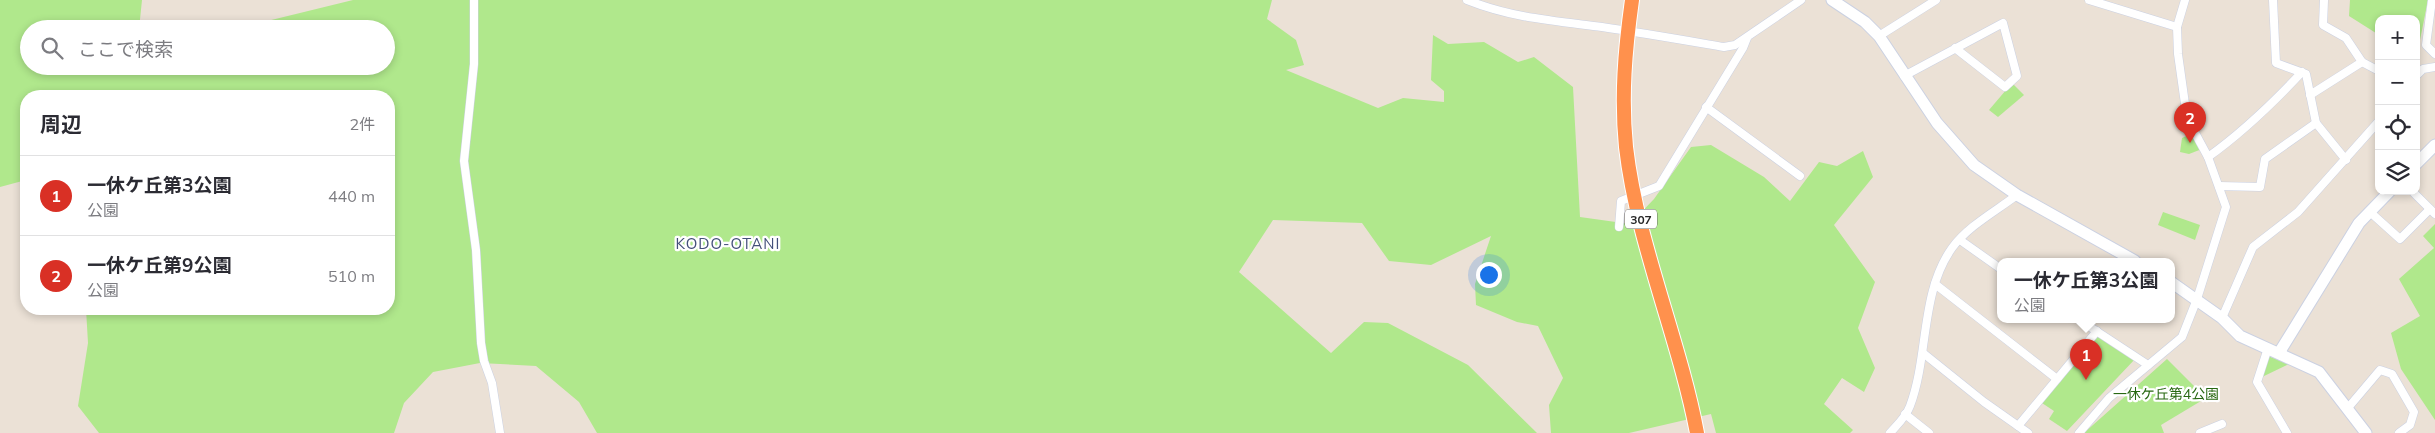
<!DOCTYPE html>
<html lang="ja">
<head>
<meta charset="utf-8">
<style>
	body { margin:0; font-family:Mulish,"Noto Sans JP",sans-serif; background:#f2f2f3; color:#2b2b33 }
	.controls { position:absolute; right:15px; top:15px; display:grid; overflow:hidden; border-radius:10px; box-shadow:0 2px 8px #0003 }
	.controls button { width:45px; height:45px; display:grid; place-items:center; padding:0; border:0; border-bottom:1px solid #e1e1e2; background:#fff; color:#2b2b33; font:25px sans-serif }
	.you { position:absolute; left:1488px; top:274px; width:18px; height:18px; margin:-12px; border:4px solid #fff; border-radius:50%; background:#1a73e8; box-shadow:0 0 0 8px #1a73e833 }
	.badge { display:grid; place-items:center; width:32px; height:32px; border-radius:50%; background:#d93025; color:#fff; font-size:16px; font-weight:700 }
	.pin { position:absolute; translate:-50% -41px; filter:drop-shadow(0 1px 2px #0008) }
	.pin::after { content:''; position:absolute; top:26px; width:18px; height:15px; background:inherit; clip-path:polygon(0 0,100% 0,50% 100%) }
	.popup { position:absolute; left:1997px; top:258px; width:178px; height:65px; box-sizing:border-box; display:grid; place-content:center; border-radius:10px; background:#fff; filter:drop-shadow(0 1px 4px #0005); font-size:16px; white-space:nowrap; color:#7c7c81 }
	.popup b { font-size:19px; color:#2b2b33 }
	.popup::after { content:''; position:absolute; left:50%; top:100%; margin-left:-10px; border:10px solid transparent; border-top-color:#fff }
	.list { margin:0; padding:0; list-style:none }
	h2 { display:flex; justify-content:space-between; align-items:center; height:65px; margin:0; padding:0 20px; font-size:21px }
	h2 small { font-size:16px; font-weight:400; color:#7c7c81 }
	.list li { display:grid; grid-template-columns:32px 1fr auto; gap:15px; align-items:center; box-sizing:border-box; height:80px; padding:0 20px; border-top:1px solid #e1e1e2 }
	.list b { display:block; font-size:19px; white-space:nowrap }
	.list p { margin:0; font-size:16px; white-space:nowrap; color:#7c7c81 }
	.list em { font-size:16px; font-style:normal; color:#7c7c81 }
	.icon { flex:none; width:28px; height:28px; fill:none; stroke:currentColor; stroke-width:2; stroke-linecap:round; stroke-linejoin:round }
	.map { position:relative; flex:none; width:2435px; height:433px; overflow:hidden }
	.search { position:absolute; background:#fff; box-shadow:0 2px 8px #0003; left:20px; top:20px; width:375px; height:55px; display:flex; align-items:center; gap:12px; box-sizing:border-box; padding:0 18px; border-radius:28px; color:#7c7c81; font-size:19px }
	.panel { position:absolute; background:#fff; box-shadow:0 2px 8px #0003; left:20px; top:90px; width:375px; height:225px; border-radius:20px }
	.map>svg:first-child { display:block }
	.green { fill:#b0e88c }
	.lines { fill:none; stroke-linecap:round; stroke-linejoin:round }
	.street-casing { stroke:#cbd1e2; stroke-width:9 }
	.secondary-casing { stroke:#cbd1e2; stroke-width:13 }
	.highway-casing { stroke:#fff; stroke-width:16 }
	.street { stroke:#fff; stroke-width:8 }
	.secondary { stroke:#fff; stroke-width:11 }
	.highway { stroke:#ff914d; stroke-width:14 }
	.labels { text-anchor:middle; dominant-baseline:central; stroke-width:4.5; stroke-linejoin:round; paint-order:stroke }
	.shield { fill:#fff; stroke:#686868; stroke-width:1 }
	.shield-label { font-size:12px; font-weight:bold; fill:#272727 }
	.park-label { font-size:14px; fill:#286812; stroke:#fff }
	.neighbourhood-label { font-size:15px; letter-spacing:1px; fill:#44507a; stroke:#fff }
</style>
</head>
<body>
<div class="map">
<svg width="2435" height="433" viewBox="0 0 2435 433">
	<rect width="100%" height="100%" fill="#ebe1d6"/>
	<!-- green -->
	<g class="green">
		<path d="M0,0H142L139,29H29V66H386V29H234L353,0H1272L1267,19L1296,40L1304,65L1286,70L1378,108L1403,98L1444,102V91L1431,80L1433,35L1448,44L1484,42L1518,62L1534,57L1573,87L1580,217L1630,224L1654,199L1691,147L1711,145L1764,177L1790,201L1819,162L1837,166L1863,151L1873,177L1834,225L1875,282L1858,328L1875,368L1864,392L1842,378L1824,404L1853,430L1850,433H1716L1711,414L1629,433H1551L1549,405L1563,378L1538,326L1517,322L1476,305L1475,284L1491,236L1431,265L1389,261L1362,223L1273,220L1239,272L1331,353L1364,322L1388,323L1468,365L1537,433H597L579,402L536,366L480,363L433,372L404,403L394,433H99L78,406L88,343L86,309H389V96H26V180L0,187Z"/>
		<path d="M2350,0H2428L2420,40L2416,43V19H2379V35L2349,16Z"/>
		<path d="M2012,83L2024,95L1998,117L1989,110Z"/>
		<path d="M2193,133L2202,149L2189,154L2180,152L2182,138Z"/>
		<path d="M2163,212L2200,225L2195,240L2158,225Z"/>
		<path d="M2435,224V420L2401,369L2391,333L2420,316L2399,279L2434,248L2423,236Z"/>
		<path d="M2097,331L2135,359L2067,431L2049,419L2054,411L2039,401Z"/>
		<path d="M2268,356L2289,364L2262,377Z"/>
		<path d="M2167,359L2206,398L2161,425L2164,433H2084Z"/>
	</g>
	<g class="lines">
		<!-- street casing -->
		<g class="street-casing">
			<g id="street">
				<path d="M474,0V64L464,161L476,250L481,343L484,361L492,383L500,433"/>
				<path d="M1467,0C1512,18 1555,21 1602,27C1643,33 1683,40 1724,47L1735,45L1801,0"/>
				<path d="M2089,0L2177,27"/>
				<path d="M2273,0L2276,63L2306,74L2316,123L2346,160"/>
				<path d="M2324,0L2323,25L2346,38L2362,62L2379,71"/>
				<path d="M2432,0L2426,45L2435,54"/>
				<path d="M1879,36L1936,0"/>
				<path d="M1904,76L2003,23L2017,76L2005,87L1955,48"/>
				<path d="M2416,76L2423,69L2435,67"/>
				<path d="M2310,95L2362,62"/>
				<path d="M1706,107L1800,176"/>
				<path d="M2208,157C2243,132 2273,103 2302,72"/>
				<path d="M2219,186L2260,187L2265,159L2316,123"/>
				<path d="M2412,191L2435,214"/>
				<path d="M2370,212L2400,239L2430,209"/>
				<path d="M1619,227L1621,201L1659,186L1743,48L1747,38"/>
				<path d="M1960,240L2001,269"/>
				<path d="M1935,284L2057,379"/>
				<path d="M2222,318L2253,247L2298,212L2379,121"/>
				<path d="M2078,319L2148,365"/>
				<path d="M2268,348L2257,382L2287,433"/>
				<path d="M1923,353L1984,402L2028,433"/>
				<path d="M2347,409L2380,370L2392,374L2414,412L2410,425L2399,433"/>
				<path d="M1905,414L1929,433"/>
				<path d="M2018,426L2097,331"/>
				<path d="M1890,433C1897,425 1906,417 1910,406C1929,355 1920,293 1952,248C1968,226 1996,211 2017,195"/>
				<path d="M2079,433L2109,398L2182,337L2197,299L2226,207L2208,157L2187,118L2178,54L2177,27L2185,0"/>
				<path d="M2200,433L2222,424"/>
			</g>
		</g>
		<!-- secondary casing -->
		<g class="secondary-casing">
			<g id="secondary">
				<path d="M1832,0L1865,22L1879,36L1937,123L1974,165L2017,195L2135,261"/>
				<path d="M2416,164L2435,145"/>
				<path d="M2171,282L2222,318L2240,336L2319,372L2366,433"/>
				<path d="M2279,353L2359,223L2390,191"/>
			</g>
		</g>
		<!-- highway casing -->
		<g class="highway-casing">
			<path id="highway" d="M1632,0C1625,50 1621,97 1626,147C1637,243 1679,338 1697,433"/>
		</g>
		<!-- street -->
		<use href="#street" class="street"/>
		<!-- secondary -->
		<use href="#secondary" class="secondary"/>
		<!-- highway -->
		<use href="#highway" class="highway"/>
	</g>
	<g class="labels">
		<!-- shield labels -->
		<rect class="shield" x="1625" y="209.5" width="32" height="19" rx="4"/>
		<g class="shield-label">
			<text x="1641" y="219">307</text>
		</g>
		<!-- park labels -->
		<g class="park-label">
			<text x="2166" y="394">一休ケ丘第4公園</text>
		</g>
		<!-- neighbourhood labels -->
		<g class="neighbourhood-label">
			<text x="728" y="243">KODO-OTANI</text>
		</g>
	</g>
</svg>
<div class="controls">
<button>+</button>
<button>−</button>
<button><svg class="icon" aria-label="locate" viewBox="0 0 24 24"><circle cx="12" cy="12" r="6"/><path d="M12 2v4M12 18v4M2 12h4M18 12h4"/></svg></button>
<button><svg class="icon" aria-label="layers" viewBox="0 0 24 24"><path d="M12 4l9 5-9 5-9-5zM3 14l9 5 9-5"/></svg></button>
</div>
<div class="you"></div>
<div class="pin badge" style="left:2086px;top:380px">1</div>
<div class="popup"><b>一休ケ丘第3公園</b>公園</div>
<div class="pin badge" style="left:2190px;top:143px">2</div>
<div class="search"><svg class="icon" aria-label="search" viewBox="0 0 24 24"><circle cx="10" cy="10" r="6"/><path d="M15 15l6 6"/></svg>ここで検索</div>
<section class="panel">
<h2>周辺<small>2件</small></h2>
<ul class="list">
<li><span class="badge">1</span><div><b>一休ケ丘第3公園</b><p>公園</p></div><em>440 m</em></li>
<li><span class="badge">2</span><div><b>一休ケ丘第9公園</b><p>公園</p></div><em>510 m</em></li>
</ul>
</section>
</div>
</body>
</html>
